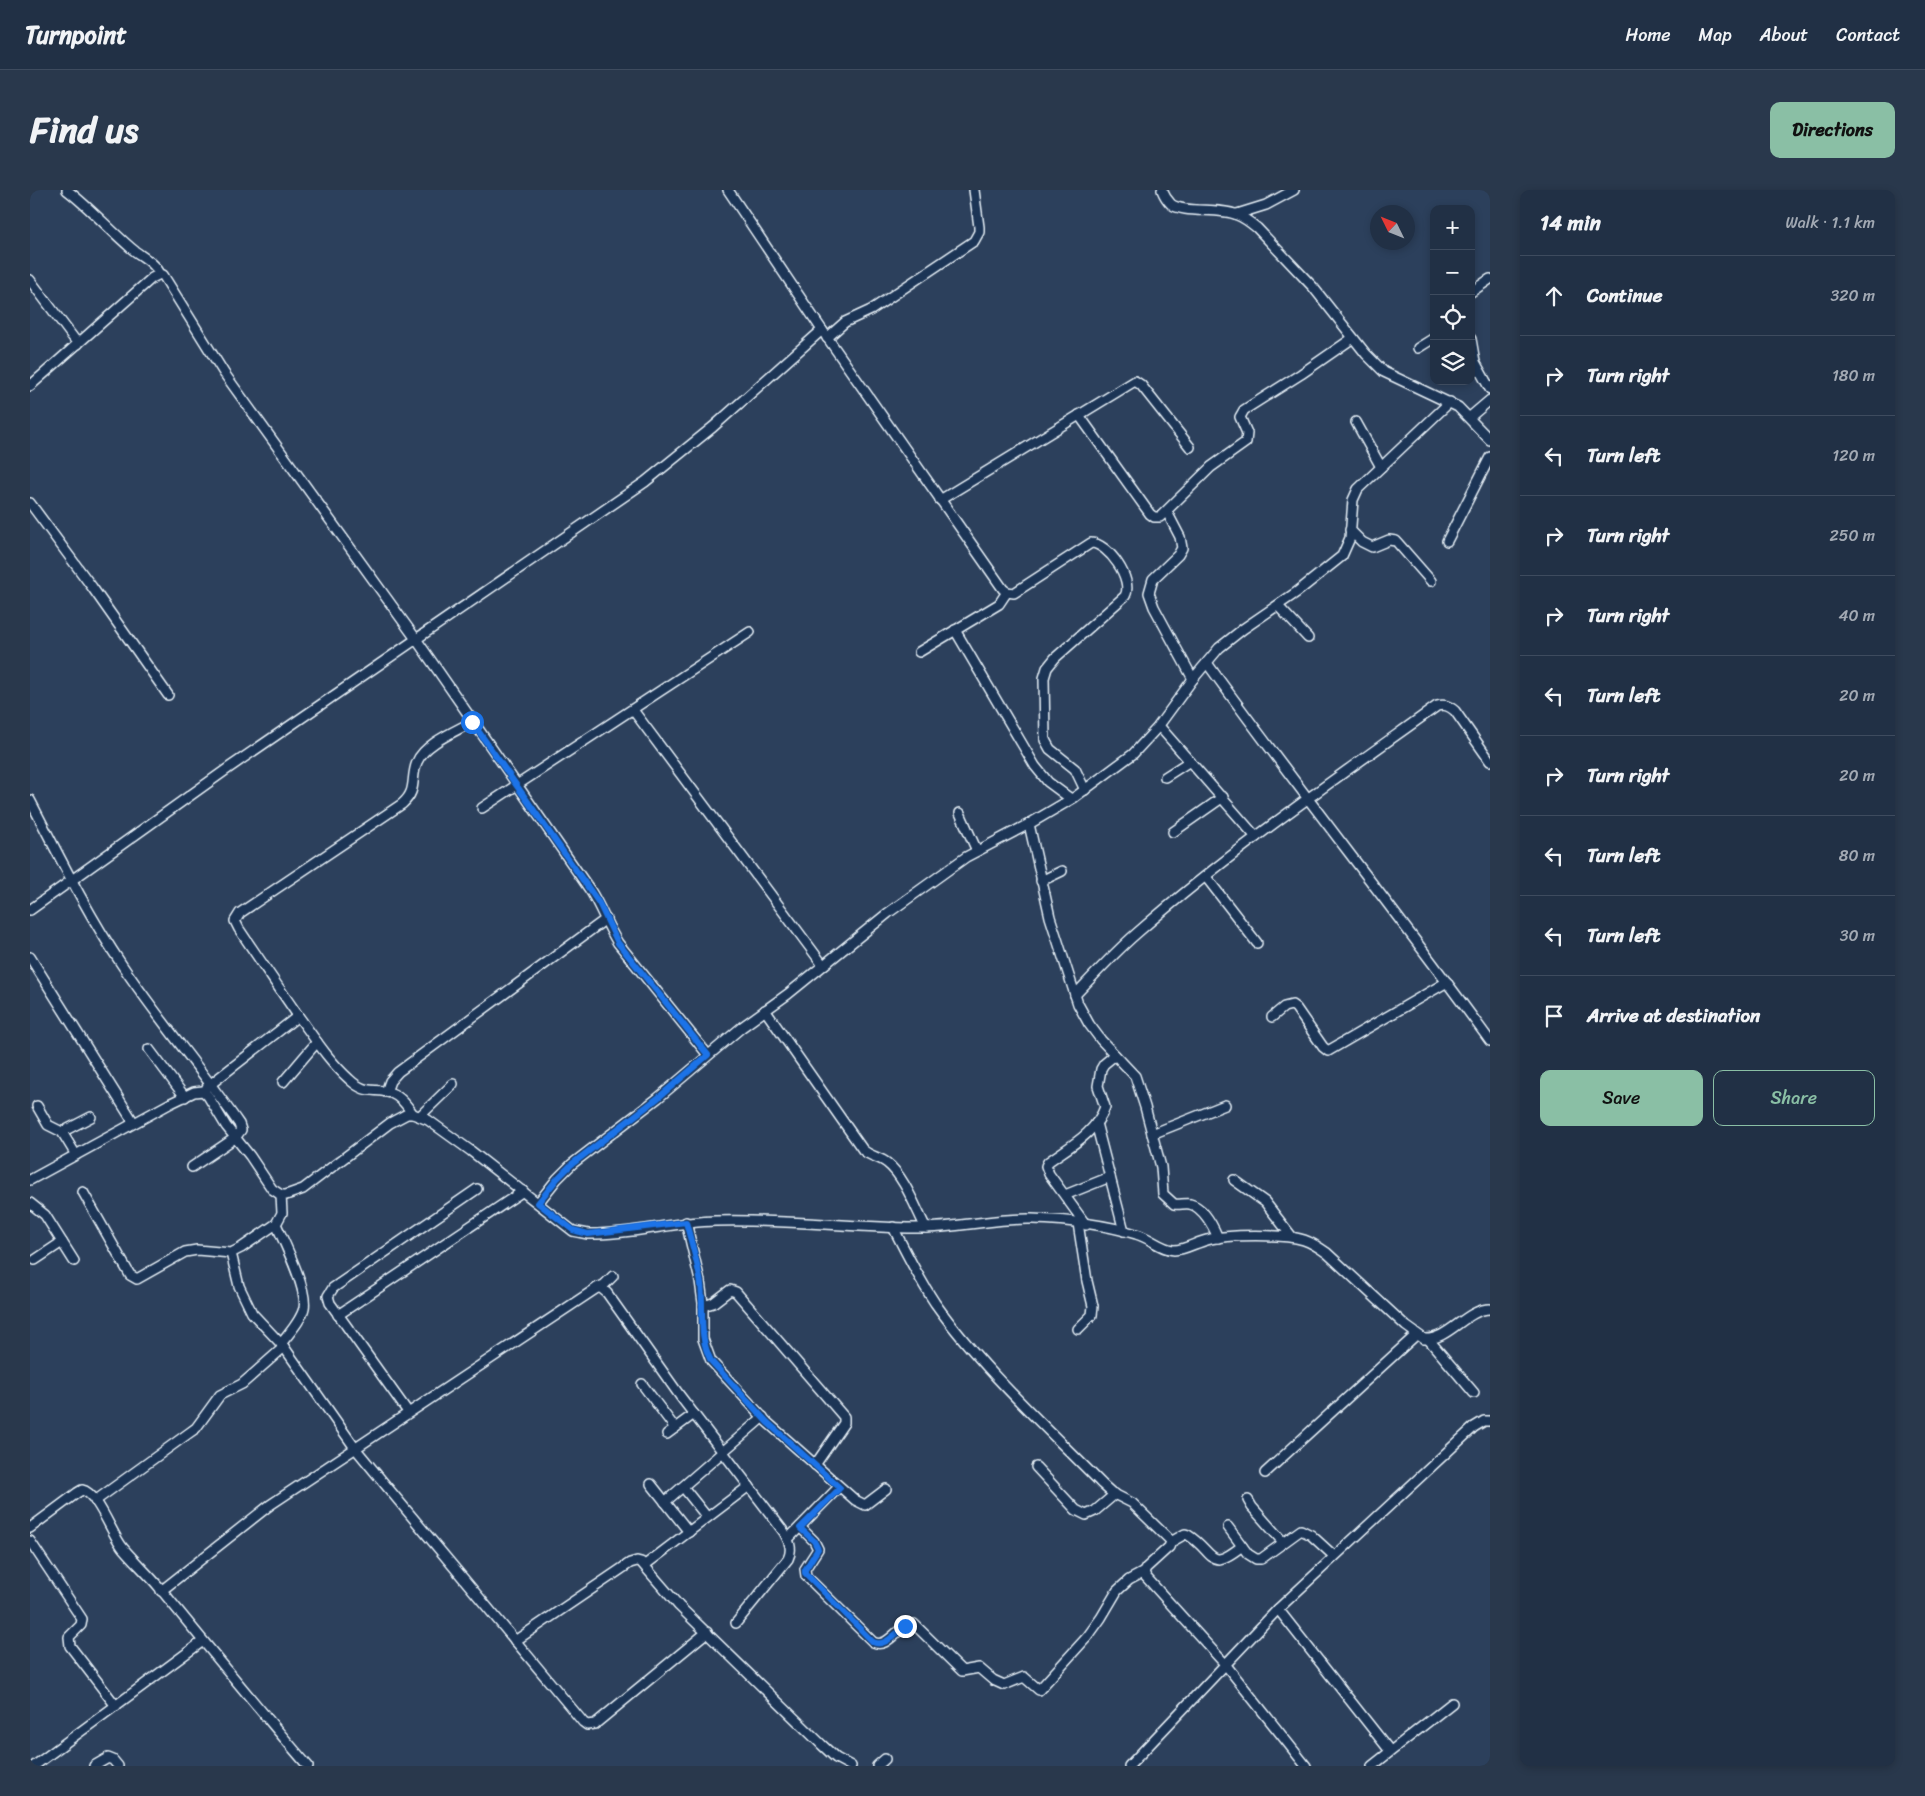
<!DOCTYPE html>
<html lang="en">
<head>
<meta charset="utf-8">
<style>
	body { margin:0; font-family:Sriracha,sans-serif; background:#29384c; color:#f1f3f6 }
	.controls { position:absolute; right:15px; top:15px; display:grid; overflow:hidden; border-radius:10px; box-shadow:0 2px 8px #0003 }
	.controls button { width:45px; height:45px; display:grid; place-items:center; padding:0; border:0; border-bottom:1px solid #3e4b5e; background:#213045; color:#f1f3f6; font:25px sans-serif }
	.compass { position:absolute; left:1340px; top:15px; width:45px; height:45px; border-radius:50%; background:#213045; box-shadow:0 2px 8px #0003; rotate:313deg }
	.stop { position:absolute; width:15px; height:15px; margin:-11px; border:4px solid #1a73e8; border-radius:50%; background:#fff }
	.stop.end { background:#1a73e8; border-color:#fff; box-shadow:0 1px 5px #0008 }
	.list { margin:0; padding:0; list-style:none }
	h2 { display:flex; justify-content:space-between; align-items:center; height:65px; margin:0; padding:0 20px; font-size:21px }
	h2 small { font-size:16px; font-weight:400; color:#a2a9b3 }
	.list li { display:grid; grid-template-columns:32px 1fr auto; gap:15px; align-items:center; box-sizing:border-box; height:80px; padding:0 20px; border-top:1px solid #3e4b5e }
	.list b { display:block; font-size:19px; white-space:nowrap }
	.list em { font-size:16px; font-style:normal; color:#a2a9b3 }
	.actions { display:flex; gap:10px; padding:15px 20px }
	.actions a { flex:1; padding:11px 0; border:1px solid #8abfa5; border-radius:10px; text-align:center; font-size:18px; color:#8abfa5 }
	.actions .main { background:#8abfa5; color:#111 }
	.icon { flex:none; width:28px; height:28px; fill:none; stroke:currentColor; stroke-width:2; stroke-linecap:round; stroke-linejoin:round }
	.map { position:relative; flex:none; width:1460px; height:1576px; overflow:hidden; border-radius:10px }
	header { display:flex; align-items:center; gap:30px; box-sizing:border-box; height:70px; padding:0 25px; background:#213045; border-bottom:1px solid #3e4b5e }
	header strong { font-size:24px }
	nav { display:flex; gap:28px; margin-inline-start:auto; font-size:18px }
	.intro { display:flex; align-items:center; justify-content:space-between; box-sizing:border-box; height:120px; padding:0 30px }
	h1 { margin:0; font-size:35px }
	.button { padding:12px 22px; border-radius:10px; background:#8abfa5; color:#111; font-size:18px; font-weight:700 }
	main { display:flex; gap:30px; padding:0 30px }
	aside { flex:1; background:#213045; border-radius:10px; box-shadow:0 2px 8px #0003 }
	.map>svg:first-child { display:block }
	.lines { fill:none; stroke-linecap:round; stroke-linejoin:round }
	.street-casing { stroke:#e8f1f8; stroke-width:12 }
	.street { stroke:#1d3557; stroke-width:9 }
	.route { stroke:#1a73e8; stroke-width:6 }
</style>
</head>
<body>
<header>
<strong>Turnpoint</strong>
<nav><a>Home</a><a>Map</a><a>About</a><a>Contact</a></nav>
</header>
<div class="intro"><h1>Find us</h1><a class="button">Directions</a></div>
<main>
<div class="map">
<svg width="1460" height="1576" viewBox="0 0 1460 1576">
	<rect width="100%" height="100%" fill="#2c405c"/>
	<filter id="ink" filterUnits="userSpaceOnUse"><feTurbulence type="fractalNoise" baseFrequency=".02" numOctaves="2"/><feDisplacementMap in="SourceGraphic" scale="10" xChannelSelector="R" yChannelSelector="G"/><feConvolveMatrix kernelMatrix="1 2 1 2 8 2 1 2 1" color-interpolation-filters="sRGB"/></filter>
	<g filter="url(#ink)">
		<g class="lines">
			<!-- street casing -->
			<g class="street-casing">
				<g id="street">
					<path d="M37,0C60,18 79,39 101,58C110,66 125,72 130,84"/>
					<path d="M698,0L792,140L973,399L977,402L984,403L1061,353C1078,353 1104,390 1095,406L1025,468L1017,478L1014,488L1015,550L1020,559L1045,579L1055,600"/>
					<path d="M1132,0C1134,5 1137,10 1141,14C1153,24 1190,17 1207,25C1215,28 1221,33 1227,38L1283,97L1336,164L1354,182L1428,217L1460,250"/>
					<path d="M1207,24L1236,15L1264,0"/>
					<path d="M0,90L48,154"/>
					<path d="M1441,102L1460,89"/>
					<path d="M797,148L815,132L841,120L944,51L949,42V37L944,0"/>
					<path d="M1441,149L1445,172L1460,199"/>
					<path d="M1388,158L1404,148"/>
					<path d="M0,196L122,88L130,84L133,85L194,183L386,449L560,700C571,717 577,736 588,753L678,865"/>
					<path d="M1049,225L1120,324L1124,327H1130L1181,277L1216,252L1217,243L1210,227L1214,220L1271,184L1323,148"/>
					<path d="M1440,227L1460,210"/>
					<path d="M1326,232L1351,277"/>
					<path d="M910,310L1105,191L1111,195L1160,257"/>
					<path d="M0,313L62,397L138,505"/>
					<path d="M1137,322L1150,347L1152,358L1148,365L1123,389L1119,403L1124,417L1163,489"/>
					<path d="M1320,340L1332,352L1342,357L1359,350L1366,351L1401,391"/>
					<path d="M1417,351L1460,267"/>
					<path d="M1248,416L1278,448"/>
					<path d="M925,440L1005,576L1018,592L1041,609"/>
					<path d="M889,462L969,414L977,402"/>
					<path d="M1177,473C1269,600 1367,723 1460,851"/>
					<path d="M603,520L793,775"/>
					<path d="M1129,536L1226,647"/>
					<path d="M1135,587L1160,571"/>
					<path d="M0,610C29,666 57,723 92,775C129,830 172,880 209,934L211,940L205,948L162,977"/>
					<path d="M452,618L720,442"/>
					<path d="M930,623L947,661"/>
					<path d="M999,634L1020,727L1048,814L1059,834L1071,850L1105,886L1115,917L1131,977L1133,1004L1144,1014C1149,1015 1155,1013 1160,1014C1173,1017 1183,1036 1188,1048"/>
					<path d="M1143,642L1193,607"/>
					<path d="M1176,687L1227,753"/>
					<path d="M1011,691L1032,681"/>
					<path d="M0,720L200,577L615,292L683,237L792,140"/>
					<path d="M0,767L104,933"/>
					<path d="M1045,805C1065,784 1085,762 1107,743C1202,660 1305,589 1407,516C1415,514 1419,516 1425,521L1460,571"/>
					<path d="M735,820L833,960C841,967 850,967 857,973C874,986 886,1019 896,1038"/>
					<path d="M1242,827L1254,817L1262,815L1266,818L1293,857L1298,861L1417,792"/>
					<path d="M119,859L155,907"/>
					<path d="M253,892L287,852"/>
					<path d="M177,897L268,826"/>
					<path d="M356,902L360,891L368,882L576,729"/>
					<path d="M7,916L18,935L32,942L46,965"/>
					<path d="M383,924C377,916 371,907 361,903C344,897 337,906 319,889C299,871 285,849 269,827C249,798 229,769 209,739L205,731L210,723L372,614C388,600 380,589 387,572C394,554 426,541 442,532"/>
					<path d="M390,926L423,894"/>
					<path d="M1066,933L1094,1041"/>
					<path d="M32,942L61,927"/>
					<path d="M1122,944L1195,915"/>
					<path d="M0,990L141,913L164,902L173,901L178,906L196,936L220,966L242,999L251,1005H256L273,999L360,933L377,924H383L398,930L441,961L543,1041L558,1044C600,1045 643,1032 685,1031C752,1029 819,1037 885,1038C924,1039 963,1028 1002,1029C1036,1030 1073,1034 1106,1044C1119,1047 1132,1060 1144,1060C1155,1060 1167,1052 1177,1050C1197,1044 1254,1044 1274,1050C1283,1053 1290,1058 1297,1063L1376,1136L1394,1149C1418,1151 1436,1119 1460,1119"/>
					<path d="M1204,990L1235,1012L1262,1047"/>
					<path d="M53,1002L100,1085L107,1089L155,1062L167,1060L201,1063L211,1058L246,1034L252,1023L251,1005"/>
					<path d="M1035,1005L1080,987"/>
					<path d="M0,1013L15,1025L44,1071"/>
					<path d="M508,1013L527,989L542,974L628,908L712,837L758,804L858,723L936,667L999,634L1045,607L1103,564L1127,538L1163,489L1189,458L1213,439L1267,402L1312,366L1320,348L1323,310L1328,299L1420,212"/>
					<path d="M656,1032L670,1091L673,1113V1149L681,1171L737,1232L825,1310L835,1315L856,1299"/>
					<path d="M1048,1033L1057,1091L1063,1116L1062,1125L1048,1139"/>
					<path d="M246,1034C254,1052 278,1100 274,1118C271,1131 259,1143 251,1154"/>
					<path d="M1056,1035L1019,984L1016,976L1018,972C1040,956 1066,943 1075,917L1068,896L1071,879L1074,874L1085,865"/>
					<path d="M863,1037C876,1063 889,1089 905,1113C951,1178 1017,1238 1072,1294L1082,1303L1102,1313L1140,1350L1141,1352L1139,1357L1116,1378L1114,1382L1116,1387L1195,1474L1276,1576"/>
					<path d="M201,1063L209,1096L222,1123L254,1157L325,1258L358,1298L553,1532L557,1535L565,1534L677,1442"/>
					<path d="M5,1070L32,1052"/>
					<path d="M567,1098L574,1095L583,1086"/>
					<path d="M673,1116L683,1113L700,1100L706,1102L814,1227V1233L785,1275"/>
					<path d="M308,1125L493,1001"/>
					<path d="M1399,1150L1444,1203"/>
					<path d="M612,1194L645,1238"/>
					<path d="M378,1222L300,1113L298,1106L303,1098L447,999"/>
					<path d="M637,1244L664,1224"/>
					<path d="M1006,1277L1046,1320L1056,1325L1065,1321L1085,1304"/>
					<path d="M1235,1283L1386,1145"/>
					<path d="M621,1294L659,1342"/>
					<path d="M653,1297L677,1327"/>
					<path d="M1218,1310L1222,1317L1253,1352"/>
					<path d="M65,1311L159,1243L166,1238L190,1205L212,1194L254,1157"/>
					<path d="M635,1312L733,1227"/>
					<path d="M770,1337L784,1351L788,1359L775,1379L776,1386L843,1452C859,1460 868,1433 884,1434L932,1481L949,1478L963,1490L974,1495L994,1487L1009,1500L1058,1446L1071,1428L1087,1401L1099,1390L1114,1382"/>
					<path d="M1198,1337L1218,1364L1226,1369H1231L1271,1340L1281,1345L1304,1366"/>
					<path d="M0,1338L47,1303L52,1300C68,1303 82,1345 93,1358C104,1371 118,1384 129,1397C178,1457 227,1517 278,1576"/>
					<path d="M758,1349L809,1297"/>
					<path d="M0,1351L52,1429L51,1435L39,1447L40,1456L86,1516"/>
					<path d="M1141,1352L1155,1344L1158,1345C1185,1362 1178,1383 1212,1356"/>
					<path d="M615,1375L719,1296"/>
					<path d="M131,1401L240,1315L567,1098H571L577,1103L650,1206L754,1342C759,1351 763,1359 758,1369L706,1433"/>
					<path d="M1248,1419L1360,1561"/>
					<path d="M485,1451L600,1373L607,1371L611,1372L649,1416L792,1555L806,1568L821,1576"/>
					<path d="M4,1576L173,1451"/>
					<path d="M64,1576L78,1568L83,1570L88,1576"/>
					<path d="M847,1576L855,1569"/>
					<path d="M1099,1576L1248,1419L1444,1237L1454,1231H1460"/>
					<path d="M1342,1576L1422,1513"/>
				</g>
			</g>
			<!-- street -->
			<use href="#street" class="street"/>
		</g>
	</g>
	<g class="lines" filter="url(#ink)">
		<!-- route -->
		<path class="route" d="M442,532L569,713L588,753L678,865L628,908L542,974L527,989L508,1013L543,1040L558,1044L656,1032C661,1052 668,1073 671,1094C674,1120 668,1146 681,1171L737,1232L810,1298L770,1338L784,1351L788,1359L775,1380V1383L843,1452C854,1458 866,1443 875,1436"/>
	</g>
</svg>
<div class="controls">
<button>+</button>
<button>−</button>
<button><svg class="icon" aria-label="locate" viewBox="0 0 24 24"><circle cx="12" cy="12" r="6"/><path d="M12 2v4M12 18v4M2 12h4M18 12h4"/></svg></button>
<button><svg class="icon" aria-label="layers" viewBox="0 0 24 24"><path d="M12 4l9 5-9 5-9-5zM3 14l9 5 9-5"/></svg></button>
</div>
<svg class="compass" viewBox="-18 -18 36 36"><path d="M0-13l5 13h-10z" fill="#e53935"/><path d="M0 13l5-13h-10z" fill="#a2a9b3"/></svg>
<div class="stop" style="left:442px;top:532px"></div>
<div class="stop end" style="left:875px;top:1436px"></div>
</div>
<aside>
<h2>14 min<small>Walk · 1.1 km</small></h2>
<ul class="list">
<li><svg class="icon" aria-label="ahead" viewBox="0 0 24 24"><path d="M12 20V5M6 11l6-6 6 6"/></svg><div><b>Continue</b></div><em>320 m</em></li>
<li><svg class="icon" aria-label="right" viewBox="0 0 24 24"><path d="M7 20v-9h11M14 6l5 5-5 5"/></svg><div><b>Turn right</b></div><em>180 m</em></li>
<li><svg class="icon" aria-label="left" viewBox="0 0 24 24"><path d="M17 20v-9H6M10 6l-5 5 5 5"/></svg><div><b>Turn left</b></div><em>120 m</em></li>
<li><svg class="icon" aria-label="right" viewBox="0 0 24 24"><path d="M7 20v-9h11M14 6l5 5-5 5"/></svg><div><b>Turn right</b></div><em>250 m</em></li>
<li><svg class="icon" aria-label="right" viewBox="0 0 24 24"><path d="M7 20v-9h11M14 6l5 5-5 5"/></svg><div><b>Turn right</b></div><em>40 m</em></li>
<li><svg class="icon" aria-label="left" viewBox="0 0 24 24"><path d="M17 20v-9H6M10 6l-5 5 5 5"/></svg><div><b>Turn left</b></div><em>20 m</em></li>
<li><svg class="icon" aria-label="right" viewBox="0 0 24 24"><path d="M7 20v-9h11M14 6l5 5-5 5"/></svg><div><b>Turn right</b></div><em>20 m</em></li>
<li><svg class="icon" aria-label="left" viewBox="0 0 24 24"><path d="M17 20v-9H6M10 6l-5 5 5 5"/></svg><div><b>Turn left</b></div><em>80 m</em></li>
<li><svg class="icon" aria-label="left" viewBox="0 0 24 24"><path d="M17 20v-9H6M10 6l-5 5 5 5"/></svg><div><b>Turn left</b></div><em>30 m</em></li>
<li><svg class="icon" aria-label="arrive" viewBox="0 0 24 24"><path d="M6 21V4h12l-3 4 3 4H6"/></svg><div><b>Arrive at destination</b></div></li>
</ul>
<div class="actions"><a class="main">Save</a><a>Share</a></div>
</aside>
</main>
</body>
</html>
